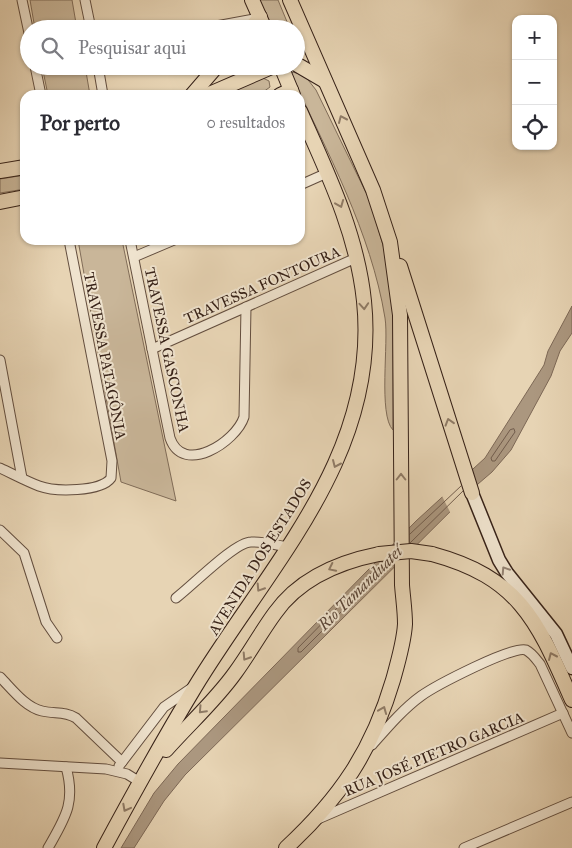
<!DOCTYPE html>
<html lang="pt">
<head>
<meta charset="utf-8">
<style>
	body { margin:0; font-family:"IM FELL Great Primer",serif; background:#f7f7f7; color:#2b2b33 }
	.controls { position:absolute; right:15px; top:15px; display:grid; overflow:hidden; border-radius:10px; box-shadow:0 1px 4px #0004 }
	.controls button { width:45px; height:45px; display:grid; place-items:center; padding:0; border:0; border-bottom:1px solid #e1e1e2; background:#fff; color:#2b2b33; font:25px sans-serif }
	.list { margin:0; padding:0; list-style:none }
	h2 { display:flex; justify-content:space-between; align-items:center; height:65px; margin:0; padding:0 20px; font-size:21px }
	h2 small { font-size:16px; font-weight:400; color:#7c7c81 }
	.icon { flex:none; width:28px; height:28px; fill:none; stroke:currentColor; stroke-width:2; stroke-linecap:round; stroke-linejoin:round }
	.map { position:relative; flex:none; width:572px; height:848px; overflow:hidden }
	.search { position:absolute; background:#fff; box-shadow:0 1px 4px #0004; left:20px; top:20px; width:285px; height:55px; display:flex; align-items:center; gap:12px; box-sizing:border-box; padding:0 18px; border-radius:28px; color:#7c7c81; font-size:19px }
	.panel { position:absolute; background:#fff; box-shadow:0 1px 4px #0004; left:20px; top:90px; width:285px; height:155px; border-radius:15px }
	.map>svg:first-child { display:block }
	.green { fill:#c9b699; stroke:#806c58 }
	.water { fill:#ab977f; stroke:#7d6856 }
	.pier { fill:#e7d4b4 }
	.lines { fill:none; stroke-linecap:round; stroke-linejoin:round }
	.shore { stroke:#715c4c; stroke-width:1 }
	.minor-casing { stroke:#634e3f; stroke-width:11 }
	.secondary-casing { stroke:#372218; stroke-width:15 }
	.primary-casing { stroke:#372218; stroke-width:16 }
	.trunk-casing { stroke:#372218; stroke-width:16 }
	.minor { stroke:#efe3ce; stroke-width:9 }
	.secondary { stroke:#efe3ce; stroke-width:12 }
	.primary { stroke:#e7d4b4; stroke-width:14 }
	.trunk { stroke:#e7d4b4; stroke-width:14 }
	.trunk-bridge-casing { stroke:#372218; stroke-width:16; stroke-linecap:butt }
	.trunk-bridge { stroke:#e7d4b4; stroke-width:14 }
	.oneway { stroke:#8f7b66 }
	.oneway2 { stroke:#938273 }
	.labels { text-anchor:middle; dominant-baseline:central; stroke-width:4; stroke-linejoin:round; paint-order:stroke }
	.street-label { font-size:15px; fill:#372218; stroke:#efe3ce }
	.water-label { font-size:16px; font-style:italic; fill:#5a4537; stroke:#efe3ce }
</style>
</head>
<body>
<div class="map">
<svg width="572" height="848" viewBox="0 0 572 848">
	<rect width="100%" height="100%" fill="#e7d4b4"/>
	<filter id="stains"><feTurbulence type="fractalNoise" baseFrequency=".004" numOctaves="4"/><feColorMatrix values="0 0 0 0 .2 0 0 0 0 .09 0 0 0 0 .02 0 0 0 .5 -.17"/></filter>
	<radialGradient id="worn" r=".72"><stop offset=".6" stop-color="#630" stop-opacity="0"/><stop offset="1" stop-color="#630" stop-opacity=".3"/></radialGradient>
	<!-- green -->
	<g class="green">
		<path d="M30,0H72L77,29H35Z"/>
		<path d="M259,0H278L290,29H272Z"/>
		<path d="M42,66H85L90,95H48Z"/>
		<path d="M293,72L305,76L316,90L371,203L388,263L393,317V430C378,415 389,342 385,318C371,232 327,152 291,74Z"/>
		<path d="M263,78L269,81L270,87L259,95H224Z"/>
		<path d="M25,175V189L0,193V179Z"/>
		<path d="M78,240H122L176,501L121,482Z"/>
	</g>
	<!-- water -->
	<path class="water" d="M572,306V333L560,351L551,376L511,450L492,472L478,484L185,775L164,801L134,848H121L154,793L178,764L416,521L485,458L544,365L548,351Z"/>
	<!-- pier -->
	<path class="pier" d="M470,468L477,488L451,514L441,494Z"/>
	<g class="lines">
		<!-- shore -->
		<g class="shore">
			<path d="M514,429L515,432L495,461H492L491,458L510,430Z"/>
			<path d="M410,534L461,486"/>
			<path d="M410,543L463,491"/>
			<path d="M382,562L298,648V652H301L392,561"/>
		</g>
		<!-- minor casing -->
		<g class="minor-casing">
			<g id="minor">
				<path d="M22,0L29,33"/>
				<path d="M85,0L91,29"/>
				<path d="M200,29L259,18"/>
				<path d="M35,66L41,95"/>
				<path d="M98,66L103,95"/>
				<path d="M300,185L327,173"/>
				<path d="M130,240L170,438C183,476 236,442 244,417L246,307"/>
				<path d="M134,257L174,240"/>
				<path d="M152,349L356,258"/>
				<path d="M0,360L22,478"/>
				<path d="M0,468C13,474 26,481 39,486C55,492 101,492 111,478L112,461L69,240"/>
				<path d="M0,530L24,553L46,622L57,638"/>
				<path d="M176,598C192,586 235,542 251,542C263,541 276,545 287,547"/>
				<path d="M0,677C12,689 25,707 42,711C55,714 65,711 76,718L122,762"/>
				<path d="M372,745C387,728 403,709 421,696C435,686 513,645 526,650C532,653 536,659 540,664L572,733"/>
				<path d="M0,763L106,769L127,774L140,782"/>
				<path d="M119,766L164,707L193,687"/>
				<path d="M318,819L563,713"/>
				<path d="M48,848C65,818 76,803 66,767"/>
				<path d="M464,848L572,802"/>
			</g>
		</g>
		<!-- secondary casing -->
		<g class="secondary-casing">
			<path id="secondary" d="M472,493L499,560L507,573L556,634L572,668"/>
		</g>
		<!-- primary casing -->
		<g class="primary-casing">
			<g id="primary">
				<path d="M207,95L274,66"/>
				<path d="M280,95L291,90"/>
				<path d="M0,171L25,167"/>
				<path d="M0,202L25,197"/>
			</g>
		</g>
		<!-- trunk casing -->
		<g class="trunk-casing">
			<g id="trunk">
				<path d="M252,0L265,29"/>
				<path d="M250,29L260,17"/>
				<path d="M296,64L325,81"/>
				<path d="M281,66L293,95"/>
				<path d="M192,95L217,66"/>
				<path d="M400,266L472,493"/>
				<path d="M432,554C521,578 538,623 572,700"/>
				<path d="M166,750C189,724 215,701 235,673C249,654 261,632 275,613C299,579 339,562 379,554"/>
				<path d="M104,848C133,794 163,740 195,687C269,565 380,455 364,301C357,233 327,172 300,111"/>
				<path d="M286,848C340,798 372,751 393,680C398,662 404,642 405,624C405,611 403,598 402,585L400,315L390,242L373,190L290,0"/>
			</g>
		</g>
		<!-- minor -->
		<use href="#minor" class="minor"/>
		<!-- secondary -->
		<use href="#secondary" class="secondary"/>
		<!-- primary -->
		<use href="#primary" class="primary"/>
		<!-- trunk -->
		<use href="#trunk" class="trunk"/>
		<!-- trunk-bridge casing -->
		<g class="trunk-bridge-casing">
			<path id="trunk-bridge" d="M379,554L411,551L432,554"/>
		</g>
		<!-- trunk-bridge -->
		<use href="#trunk-bridge" class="trunk-bridge"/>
	</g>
	<!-- one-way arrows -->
	<defs><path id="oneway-chevron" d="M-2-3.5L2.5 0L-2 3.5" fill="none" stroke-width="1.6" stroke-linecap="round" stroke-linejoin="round" transform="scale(1.25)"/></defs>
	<g class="oneway">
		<use href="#oneway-chevron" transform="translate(342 119) rotate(-114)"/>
		<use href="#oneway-chevron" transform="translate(340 204) rotate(68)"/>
		<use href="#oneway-chevron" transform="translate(364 306) rotate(86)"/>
		<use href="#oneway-chevron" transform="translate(449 422) rotate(-107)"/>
		<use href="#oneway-chevron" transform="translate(336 464) rotate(114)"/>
		<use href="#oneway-chevron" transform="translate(401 477) rotate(-90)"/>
		<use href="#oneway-chevron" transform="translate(332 568) rotate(154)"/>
		<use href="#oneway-chevron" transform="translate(260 588) rotate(123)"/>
		<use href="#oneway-chevron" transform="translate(552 656) rotate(-114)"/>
		<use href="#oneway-chevron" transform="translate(246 657) rotate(123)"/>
		<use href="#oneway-chevron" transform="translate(202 710) rotate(133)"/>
		<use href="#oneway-chevron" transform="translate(383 710) rotate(-68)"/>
		<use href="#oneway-chevron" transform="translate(126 808) rotate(118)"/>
	</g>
	<use class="oneway2" href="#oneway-chevron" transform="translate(505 570) rotate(-123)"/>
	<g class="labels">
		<!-- street labels -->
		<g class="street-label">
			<text transform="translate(262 285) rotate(-24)">TRAVESSA FONTOURA</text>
			<text transform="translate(167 350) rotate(78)">TRAVESSA GASCONHA</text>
			<text transform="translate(105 356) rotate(79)">TRAVESSA PATAGÔNIA</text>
			<text transform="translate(260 557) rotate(-58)">AVENIDA DOS ESTADOS</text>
			<text transform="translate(434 754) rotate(-23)">RUA JOSÉ PIETRO GARCIA</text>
		</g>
		<!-- water labels -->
		<g class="water-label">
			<text transform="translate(360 588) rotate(-45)">Rio Tamanduateí</text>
		</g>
	</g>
	<rect width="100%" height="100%" filter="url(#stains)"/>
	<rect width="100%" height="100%" fill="url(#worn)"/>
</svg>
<div class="controls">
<button>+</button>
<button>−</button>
<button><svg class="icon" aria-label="locate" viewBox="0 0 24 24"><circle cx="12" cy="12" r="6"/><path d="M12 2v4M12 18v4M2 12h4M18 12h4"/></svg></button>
</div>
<div class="search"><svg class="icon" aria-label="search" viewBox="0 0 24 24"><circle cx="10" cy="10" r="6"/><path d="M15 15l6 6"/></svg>Pesquisar aqui</div>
<section class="panel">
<h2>Por perto<small>0 resultados</small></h2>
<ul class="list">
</ul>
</section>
</div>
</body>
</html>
